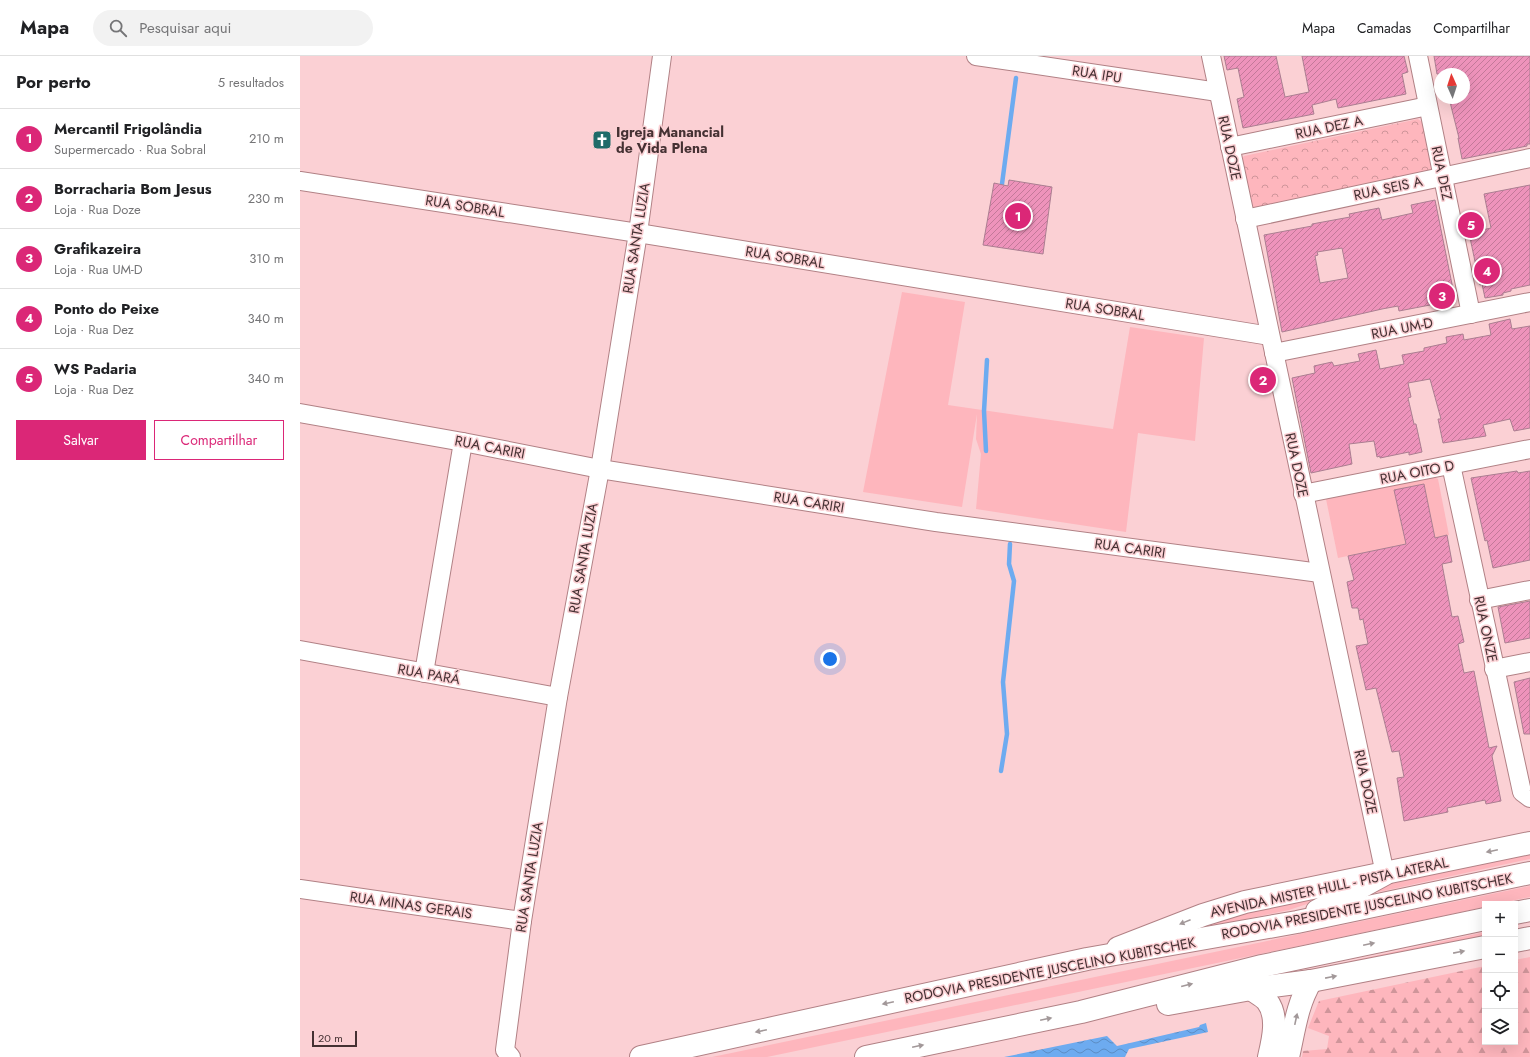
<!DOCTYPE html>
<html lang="pt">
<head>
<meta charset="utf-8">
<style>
	body { margin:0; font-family:Jost,sans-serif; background:#f2f2f2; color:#202124 }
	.controls { position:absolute; right:12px; bottom:12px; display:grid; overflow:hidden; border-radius:0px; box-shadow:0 4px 16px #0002 }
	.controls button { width:36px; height:36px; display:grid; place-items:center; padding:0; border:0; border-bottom:1px solid #e0e0e0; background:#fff; color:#202124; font:20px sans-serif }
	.compass { position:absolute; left:1134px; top:12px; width:36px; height:36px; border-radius:50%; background:#fff; box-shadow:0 4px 16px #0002; rotate:357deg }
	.scale { position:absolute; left:12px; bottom:10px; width:45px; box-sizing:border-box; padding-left:4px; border:2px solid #453133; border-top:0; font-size:11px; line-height:14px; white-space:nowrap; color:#453133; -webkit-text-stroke:3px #fbd0d4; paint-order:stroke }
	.you { position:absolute; left:530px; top:603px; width:14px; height:14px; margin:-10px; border:3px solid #fff; border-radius:50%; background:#1a73e8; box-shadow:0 0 0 6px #1a73e833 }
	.badge { display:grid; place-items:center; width:26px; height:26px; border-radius:50%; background:#db2777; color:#fff; font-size:13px; font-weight:700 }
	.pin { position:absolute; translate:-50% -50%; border:2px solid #fff; box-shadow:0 1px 4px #0006 }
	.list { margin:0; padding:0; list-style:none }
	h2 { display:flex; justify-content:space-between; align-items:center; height:52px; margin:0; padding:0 16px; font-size:17px }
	h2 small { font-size:13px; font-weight:400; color:#757577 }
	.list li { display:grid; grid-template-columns:26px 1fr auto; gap:12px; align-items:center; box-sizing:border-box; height:60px; padding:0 16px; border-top:1px solid #e0e0e0 }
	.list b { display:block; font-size:15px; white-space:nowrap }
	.list p { margin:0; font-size:13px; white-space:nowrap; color:#757577 }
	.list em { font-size:13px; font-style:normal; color:#757577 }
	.actions { display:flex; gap:8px; padding:12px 16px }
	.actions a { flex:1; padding:9px 0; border:1px solid #db2777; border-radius:0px; text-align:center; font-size:14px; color:#db2777 }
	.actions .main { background:#db2777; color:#fff }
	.icon { flex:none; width:22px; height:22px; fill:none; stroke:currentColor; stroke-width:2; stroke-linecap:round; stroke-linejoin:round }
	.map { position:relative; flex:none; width:1230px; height:1001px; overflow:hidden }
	header { display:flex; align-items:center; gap:24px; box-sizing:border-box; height:56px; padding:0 20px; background:#fff; border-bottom:1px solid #e0e0e0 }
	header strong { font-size:19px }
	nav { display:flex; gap:22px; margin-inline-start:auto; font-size:14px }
	.search { width:280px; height:36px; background:#f2f2f2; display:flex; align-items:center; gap:10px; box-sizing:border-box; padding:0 14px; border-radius:22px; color:#757577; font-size:15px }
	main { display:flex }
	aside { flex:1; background:#fff }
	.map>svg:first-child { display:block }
	.green { fill:#feb6bd }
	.forest { fill:url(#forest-firs) }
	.park { fill:url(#park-crowns) }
	.water { fill:url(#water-waves) }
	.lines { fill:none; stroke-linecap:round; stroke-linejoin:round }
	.stream { stroke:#6dabf0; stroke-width:4.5 }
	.building { fill:url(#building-hatch); stroke:#ab7e91; fill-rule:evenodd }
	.minor-casing { stroke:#b18185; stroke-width:20 }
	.secondary-casing { stroke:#b18185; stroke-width:24 }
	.primary-casing { stroke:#b18185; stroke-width:24 }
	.trunk-casing { stroke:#b18185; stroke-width:24 }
	.minor { stroke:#fff; stroke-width:18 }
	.secondary { stroke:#fff; stroke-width:22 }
	.primary { stroke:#fff; stroke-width:22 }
	.trunk { stroke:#fff; stroke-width:22 }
	.oneway { fill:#a29899 }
	.labels { text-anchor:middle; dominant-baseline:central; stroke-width:3; stroke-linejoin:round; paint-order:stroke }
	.street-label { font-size:14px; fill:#453133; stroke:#fbd0d4 }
	.poi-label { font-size:14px; font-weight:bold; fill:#453133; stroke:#fbd0d4; text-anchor:start }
</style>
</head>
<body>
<header>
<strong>Mapa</strong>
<div class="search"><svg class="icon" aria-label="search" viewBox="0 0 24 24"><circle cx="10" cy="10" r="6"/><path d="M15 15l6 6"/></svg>Pesquisar aqui</div>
<nav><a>Mapa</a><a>Camadas</a><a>Compartilhar</a></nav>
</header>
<main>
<aside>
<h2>Por perto<small>5 resultados</small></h2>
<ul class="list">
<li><span class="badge">1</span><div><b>Mercantil Frigolândia</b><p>Supermercado · Rua Sobral</p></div><em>210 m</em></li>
<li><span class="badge">2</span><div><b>Borracharia Bom Jesus</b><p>Loja · Rua Doze</p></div><em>230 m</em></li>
<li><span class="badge">3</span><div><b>Grafikazeira</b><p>Loja · Rua UM-D</p></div><em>310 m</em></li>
<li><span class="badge">4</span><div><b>Ponto do Peixe</b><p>Loja · Rua Dez</p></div><em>340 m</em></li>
<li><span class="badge">5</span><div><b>WS Padaria</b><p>Loja · Rua Dez</p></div><em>340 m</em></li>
</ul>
<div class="actions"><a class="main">Salvar</a><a>Compartilhar</a></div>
</aside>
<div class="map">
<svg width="1230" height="1001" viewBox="0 0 1230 1001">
	<defs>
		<pattern id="forest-firs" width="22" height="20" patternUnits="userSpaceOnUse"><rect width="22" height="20" fill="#feb6bd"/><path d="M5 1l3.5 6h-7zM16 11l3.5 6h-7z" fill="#cf959a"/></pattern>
		<pattern id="park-crowns" width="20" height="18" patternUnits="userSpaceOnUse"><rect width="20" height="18" fill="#feb6bd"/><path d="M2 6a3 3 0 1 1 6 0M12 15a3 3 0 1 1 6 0" fill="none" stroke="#cf959a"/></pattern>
		<pattern id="water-waves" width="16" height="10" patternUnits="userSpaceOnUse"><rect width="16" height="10" fill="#6dabf0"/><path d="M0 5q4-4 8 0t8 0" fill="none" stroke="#5b8cc3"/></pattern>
		<pattern id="building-hatch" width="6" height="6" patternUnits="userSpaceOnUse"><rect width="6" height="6" fill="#ee93bb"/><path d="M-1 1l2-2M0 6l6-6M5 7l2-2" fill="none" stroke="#c37999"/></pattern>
	</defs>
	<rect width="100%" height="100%" fill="#fbd0d4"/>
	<!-- green -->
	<g class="green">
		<path d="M602,236L665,246L648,349L813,373L830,271L904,282L895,385L838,377L826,476L676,453L681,398L676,383L677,358L662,451L563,436Z"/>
		<path d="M1134,421L1138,423L1149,479L1038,502L1026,443Z"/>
		<path d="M1230,796V803L1065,839L1073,831Z"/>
		<path d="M1230,830V841L1197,848H1185V851L467,1001H412Z"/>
		<path d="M1018,840L1007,848L989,854L890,875L916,861Z"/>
		<path d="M1185,876V884L1032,910L1051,905Z"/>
	</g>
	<!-- forest -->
	<path class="forest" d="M1230,901V1001H1002L1003,995L1027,993L1029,980L1008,972L1019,945L1185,910V986H1215V904Z"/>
	<!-- park -->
	<path class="park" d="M1118,63L1122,66L1133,113L1129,118L955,154L951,150L941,104L944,100Z"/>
	<!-- water -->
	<path class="water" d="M906,967L908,976L829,993L825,1001H704L807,980L817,990L899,971L900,969Z"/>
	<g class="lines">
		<!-- stream -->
		<g class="stream">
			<path d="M702,128L716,22"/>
			<path d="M686,395L684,355L687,304"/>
			<path d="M701,715L707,678L703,626L714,525L709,508L710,488"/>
		</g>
	</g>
	<!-- building -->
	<g class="building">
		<path d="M924,0H976L985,41L1009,36L1002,0H1104L1108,16L1102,18L1106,38L1038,52L1036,43L1012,49L1014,58L943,72L937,43L944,41L938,12L927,14Z"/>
		<path d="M1134,0H1230V88H1227V90L1162,103L1158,82H1159L1149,42H1164V18H1137Z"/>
		<path d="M709,124L752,131L743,198L683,189L694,127L708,130Z"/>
		<path d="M1230,129V229L1211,233V235L1203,237V239L1185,242L1182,228L1180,229L1169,177L1191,172L1184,138Z"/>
		<path d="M1135,144L1154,238L1129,243L1130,249L1099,255L1098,250L1082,253L982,276L964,179L1012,170V168L1050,161L1049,158L1079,152L1082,164L1113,157L1111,149ZM1042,192L1048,222L1020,227L1015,200L1018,199L1017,196Z"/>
		<path d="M1210,263L1212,273L1230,270V372L1214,375L1210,363L1183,369L1186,380L1143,387L1138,363H1141L1130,323L1108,327L1111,341L1108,342L1114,368H1116L1122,396L1109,399V396L1080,402V400L1077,401L1074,385L1049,388L1052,408L1011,417L992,322L1015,317L1014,310L1032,306L1034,310L1060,305L1058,298L1076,294L1080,313L1104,308L1102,299L1124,295V292L1147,287L1146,281L1163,278L1164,284L1191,279L1189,268Z"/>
		<path d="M1217,415L1218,417L1230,415V504L1193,512L1187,484L1185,485L1171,422Z"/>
		<path d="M1124,428L1135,482L1147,479L1152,506L1142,508L1152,561L1158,560L1164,586L1158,588L1164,617L1174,615L1189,692L1197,690L1192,700L1201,745L1186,748L1185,744L1147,752L1148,756L1104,765L1097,722L1104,721L1099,695L1092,696L1076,632L1066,634L1056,590L1068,588L1063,563L1060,564L1058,552H1052L1047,526L1054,524L1048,500L1106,488L1094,434Z"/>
		<path d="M1230,545V582L1205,587L1198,551Z"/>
		<path d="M1230,622V678H1224L1214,626Z"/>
	</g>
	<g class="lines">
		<!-- minor casing -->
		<g class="minor-casing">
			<g id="minor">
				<path d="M676,0L918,36"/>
				<path d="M911,0L1085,818"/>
				<path d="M1118,0L1171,258"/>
				<path d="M930,91L1128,50"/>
				<path d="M0,125L338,177L970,280"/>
				<path d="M945,163L1230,102"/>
				<path d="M974,297L1230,246"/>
				<path d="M0,357L163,386L300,413L636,466L1020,517"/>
				<path d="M1151,409L1222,736L1230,742"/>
				<path d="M1003,438L1230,393"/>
				<path d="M1179,544L1230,534"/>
				<path d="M0,594L258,641"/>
				<path d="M1194,613L1230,606"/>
				<path d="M124,617L163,386"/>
				<path d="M0,833L222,865"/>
				<path d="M211,1001L205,994L222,865L258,641L300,413L338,177L362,0"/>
			</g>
		</g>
		<!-- secondary casing -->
		<g class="secondary-casing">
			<g id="secondary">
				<path d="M1215,885L1230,882"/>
				<path d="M818,892L903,859L945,846L1230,787"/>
				<path d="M951,933L1011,925L1185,891"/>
			</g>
		</g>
		<!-- primary casing -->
		<g class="primary-casing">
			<g id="primary">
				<path d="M951,933C956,937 963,940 967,945C979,960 973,984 969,1001"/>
				<path d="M988,1001C994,975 997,948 1011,925"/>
			</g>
		</g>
		<!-- trunk casing -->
		<g class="trunk-casing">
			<g id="trunk">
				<path d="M1017,855L1085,818"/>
				<path d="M1215,857L1230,854"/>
				<path d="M868,948L951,933"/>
				<path d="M341,1001L787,903L997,866L1230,817"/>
				<path d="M566,1001L781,956L962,910L1185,863"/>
			</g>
		</g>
		<!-- minor -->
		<use href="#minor" class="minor"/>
		<!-- secondary -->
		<use href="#secondary" class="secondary"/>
		<!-- primary -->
		<use href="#primary" class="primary"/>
		<!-- trunk -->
		<use href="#trunk" class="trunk"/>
	</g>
	<!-- one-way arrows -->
	<defs><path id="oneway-solid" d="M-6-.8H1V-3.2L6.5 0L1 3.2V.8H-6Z"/></defs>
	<g class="oneway">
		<use href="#oneway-solid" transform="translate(1192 795) rotate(168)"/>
		<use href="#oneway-solid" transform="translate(885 866) rotate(158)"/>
		<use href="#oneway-solid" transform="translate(1069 888) rotate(-12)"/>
		<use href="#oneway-solid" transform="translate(1159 896) rotate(-11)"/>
		<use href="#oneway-solid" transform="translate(1031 921) rotate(-11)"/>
		<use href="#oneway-solid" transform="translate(887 929) rotate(-14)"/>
		<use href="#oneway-solid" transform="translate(588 947) rotate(168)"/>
		<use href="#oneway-solid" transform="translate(746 963) rotate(-12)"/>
		<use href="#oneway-solid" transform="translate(996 963) rotate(-78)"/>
		<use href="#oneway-solid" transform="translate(461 975) rotate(168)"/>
		<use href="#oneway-solid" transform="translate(618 990) rotate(-12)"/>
	</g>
	<!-- icons -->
	<defs>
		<g id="church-square" transform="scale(1)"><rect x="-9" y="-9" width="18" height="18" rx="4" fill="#1f6b69" stroke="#fbd0d4"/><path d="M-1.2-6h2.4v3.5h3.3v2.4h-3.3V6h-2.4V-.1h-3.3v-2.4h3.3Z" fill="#fff"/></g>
	</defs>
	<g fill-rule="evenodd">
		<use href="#church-square" x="302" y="84"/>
	</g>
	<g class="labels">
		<!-- street labels -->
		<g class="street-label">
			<text transform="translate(797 18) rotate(9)">RUA IPU</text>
			<text transform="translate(1029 71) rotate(-12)">RUA DEZ A</text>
			<text transform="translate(930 92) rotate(78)">RUA DOZE</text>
			<text transform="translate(1142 117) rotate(78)">RUA DEZ</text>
			<text transform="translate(1088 132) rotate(-12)">RUA SEIS A</text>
			<text transform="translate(165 150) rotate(9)">RUA SOBRAL</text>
			<text transform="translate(336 182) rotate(-81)">RUA SANTA LUZIA</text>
			<text transform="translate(485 201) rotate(9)">RUA SOBRAL</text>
			<text transform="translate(805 253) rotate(9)">RUA SOBRAL</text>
			<text transform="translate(1102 272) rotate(-11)">RUA UM-D</text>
			<text transform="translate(190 391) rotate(11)">RUA CARIRI</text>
			<text transform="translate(997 409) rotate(78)">RUA DOZE</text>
			<text transform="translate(1117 416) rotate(-11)">RUA OITO D</text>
			<text transform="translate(509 446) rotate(9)">RUA CARIRI</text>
			<text transform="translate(830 492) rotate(8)">RUA CARIRI</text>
			<text transform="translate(283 502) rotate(-80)">RUA SANTA LUZIA</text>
			<text transform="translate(1186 573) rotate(78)">RUA ONZE</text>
			<text transform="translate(129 618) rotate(10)">RUA PARÁ</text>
			<text transform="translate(1066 726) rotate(78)">RUA DOZE</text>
			<text transform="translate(229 821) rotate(-81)">RUA SANTA LUZIA</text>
			<text transform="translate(1029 831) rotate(-12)">AVENIDA MISTER HULL - PISTA LATERAL</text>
			<text transform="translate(111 849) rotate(8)">RUA MINAS GERAIS</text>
			<text transform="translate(1067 850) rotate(-11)">RODOVIA PRESIDENTE JUSCELINO KUBITSCHEK</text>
			<text transform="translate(750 914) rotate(-11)">RODOVIA PRESIDENTE JUSCELINO KUBITSCHEK</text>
		</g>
		<!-- poi labels -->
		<g class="poi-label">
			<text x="316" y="76">Igreja Manancial<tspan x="316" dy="16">de Vida Plena</tspan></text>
		</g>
	</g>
</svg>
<div class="controls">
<button>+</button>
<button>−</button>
<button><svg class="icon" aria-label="locate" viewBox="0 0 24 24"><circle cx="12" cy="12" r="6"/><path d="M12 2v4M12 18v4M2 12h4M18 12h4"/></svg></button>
<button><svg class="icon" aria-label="layers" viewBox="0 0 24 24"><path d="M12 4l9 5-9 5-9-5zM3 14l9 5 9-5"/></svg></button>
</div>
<svg class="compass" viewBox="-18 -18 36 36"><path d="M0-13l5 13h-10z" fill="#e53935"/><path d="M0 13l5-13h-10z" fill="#757577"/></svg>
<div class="scale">20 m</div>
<div class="you"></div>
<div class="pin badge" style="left:718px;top:160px">1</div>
<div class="pin badge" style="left:963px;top:324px">2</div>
<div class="pin badge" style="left:1142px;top:240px">3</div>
<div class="pin badge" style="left:1187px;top:215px">4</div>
<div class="pin badge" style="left:1171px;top:169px">5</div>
</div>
</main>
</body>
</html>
